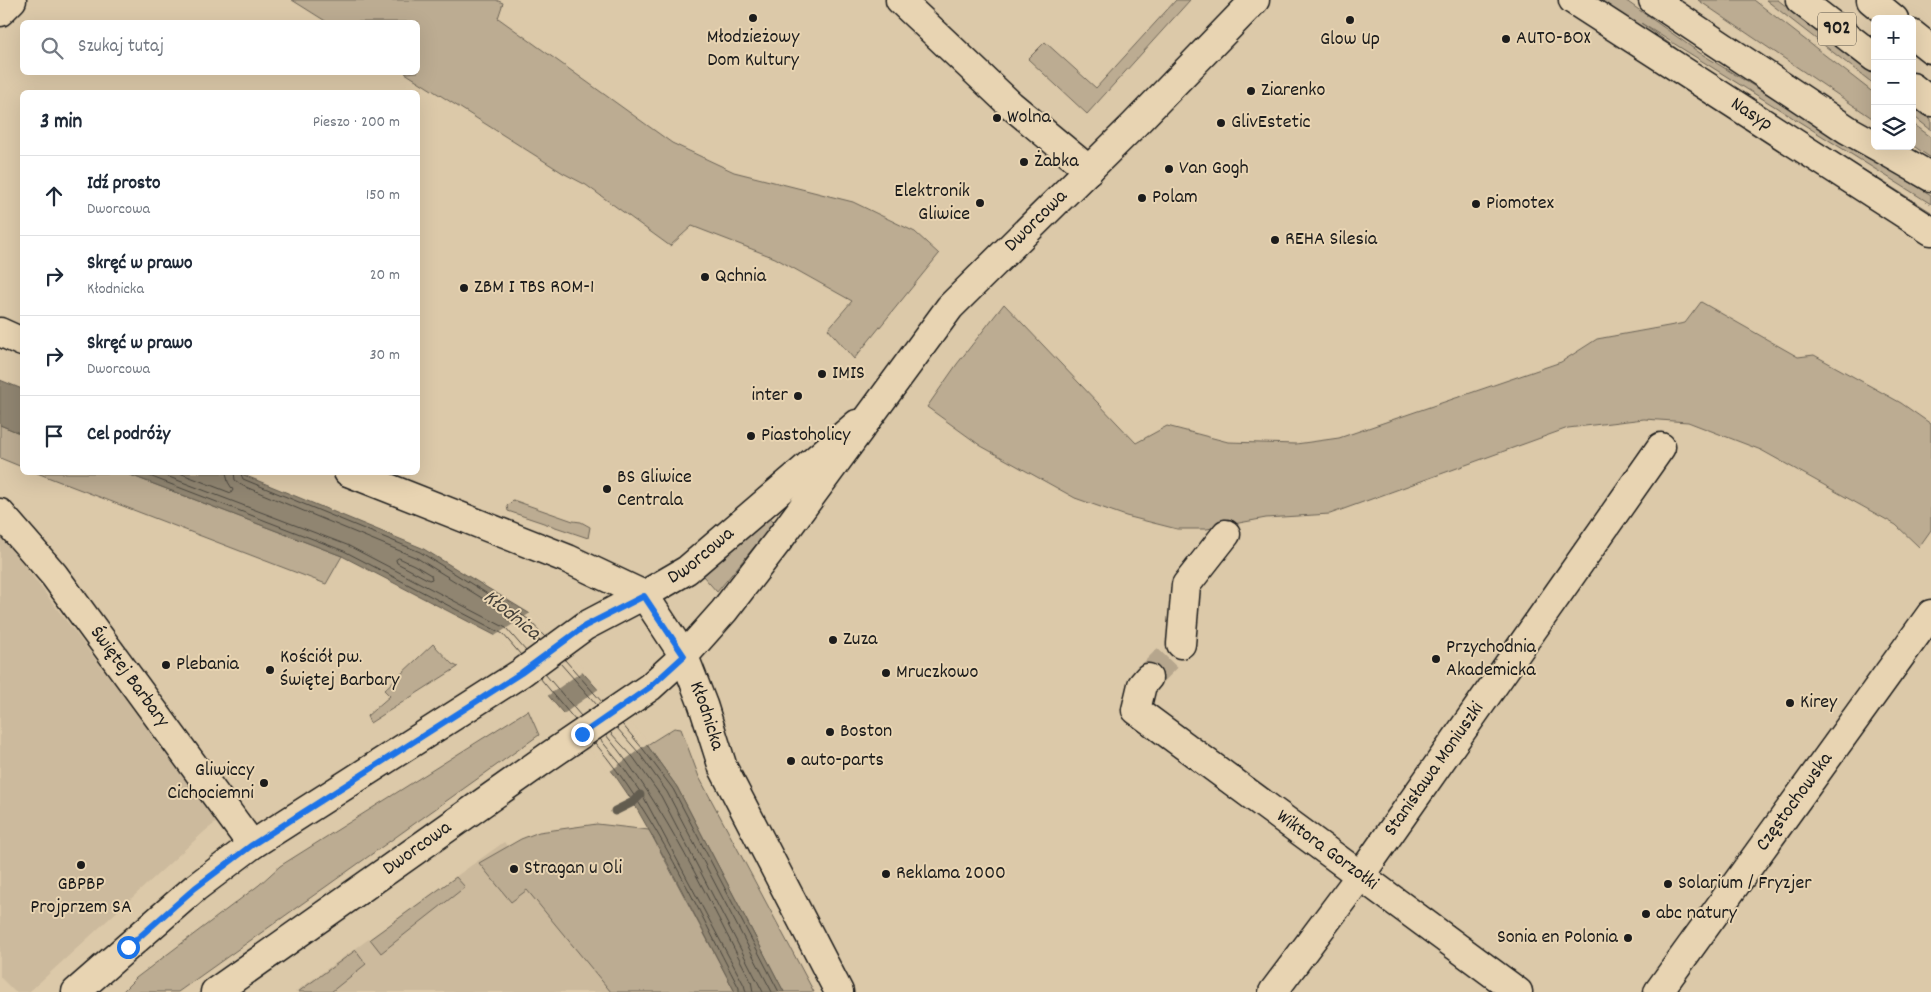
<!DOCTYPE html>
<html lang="pl">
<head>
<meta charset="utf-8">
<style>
	body { margin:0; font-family:Dekko,sans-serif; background:#f2f2f3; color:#1f2937 }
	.controls { position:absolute; right:15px; top:15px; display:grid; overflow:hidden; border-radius:8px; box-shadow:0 5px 20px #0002 }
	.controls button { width:45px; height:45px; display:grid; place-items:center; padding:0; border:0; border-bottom:1px solid #e0e1e3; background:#fff; color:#1f2937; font:25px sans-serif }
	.stop { position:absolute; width:15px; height:15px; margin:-11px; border:4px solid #1a73e8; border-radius:50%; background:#fff }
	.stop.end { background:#1a73e8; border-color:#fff; box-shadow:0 1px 5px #0008 }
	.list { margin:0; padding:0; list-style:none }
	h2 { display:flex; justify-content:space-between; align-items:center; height:65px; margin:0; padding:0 20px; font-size:21px }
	h2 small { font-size:16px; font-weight:400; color:#747a83 }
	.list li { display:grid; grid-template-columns:32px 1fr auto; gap:15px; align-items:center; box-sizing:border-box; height:80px; padding:0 20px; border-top:1px solid #e0e1e3 }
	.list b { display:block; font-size:19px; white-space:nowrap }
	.list p { margin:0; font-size:16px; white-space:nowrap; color:#747a83 }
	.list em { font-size:16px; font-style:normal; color:#747a83 }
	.icon { flex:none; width:28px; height:28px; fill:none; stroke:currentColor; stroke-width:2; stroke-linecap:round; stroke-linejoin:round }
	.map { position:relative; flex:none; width:1931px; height:992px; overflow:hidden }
	.search { position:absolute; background:#fff; box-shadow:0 5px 20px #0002; left:20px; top:20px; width:400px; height:55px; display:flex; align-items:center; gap:12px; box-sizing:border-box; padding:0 18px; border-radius:8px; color:#747a83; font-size:19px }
	.panel { position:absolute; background:#fff; box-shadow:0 5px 20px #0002; left:20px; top:90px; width:400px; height:385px; border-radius:8px }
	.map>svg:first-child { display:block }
	.built { fill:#ccba9d }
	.green { fill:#bcac92; stroke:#6c6457 }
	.water { fill:#908571; stroke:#625b4f }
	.pier { fill:#dcc9a9 }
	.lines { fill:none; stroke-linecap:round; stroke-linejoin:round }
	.shore { stroke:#4a463e; stroke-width:1 }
	.stream { stroke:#625b4f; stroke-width:9 }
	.minor-tunnel { stroke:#b6a68d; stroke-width:28; stroke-dasharray:28 14; stroke-linecap:butt }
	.minor-casing { stroke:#1c1c1c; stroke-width:31 }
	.tertiary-casing { stroke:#1c1c1c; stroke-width:31 }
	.secondary-casing { stroke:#1c1c1c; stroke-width:31 }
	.primary-casing { stroke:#1c1c1c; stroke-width:31 }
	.minor { stroke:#e8d4b2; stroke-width:28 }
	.tertiary { stroke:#e8d4b2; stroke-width:28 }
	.secondary { stroke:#e8d4b2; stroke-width:28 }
	.primary { stroke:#e8d4b2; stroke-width:28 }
	.route { stroke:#1a73e8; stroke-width:6 }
	.poi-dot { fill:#1c1c1c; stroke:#e8d4b2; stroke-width:2 }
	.labels { text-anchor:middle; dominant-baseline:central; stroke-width:4; stroke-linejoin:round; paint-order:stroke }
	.shield { fill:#e8d4b2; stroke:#595349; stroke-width:1 }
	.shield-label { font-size:19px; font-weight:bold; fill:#1c1c1c }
	.poi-label { font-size:20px; fill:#1c1c1c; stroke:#e8d4b2; text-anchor:start }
	.street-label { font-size:20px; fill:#1c1c1c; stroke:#e8d4b2 }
	.water-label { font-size:21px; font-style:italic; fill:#45413a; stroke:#e8d4b2 }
</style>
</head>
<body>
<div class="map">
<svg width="1931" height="992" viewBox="0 0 1931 992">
	<rect width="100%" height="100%" fill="#dcc9a9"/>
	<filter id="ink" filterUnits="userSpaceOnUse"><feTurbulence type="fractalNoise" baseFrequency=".02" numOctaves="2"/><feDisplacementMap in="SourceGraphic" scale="10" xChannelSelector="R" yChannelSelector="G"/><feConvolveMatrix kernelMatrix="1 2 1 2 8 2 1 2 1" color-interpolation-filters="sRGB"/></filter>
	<g filter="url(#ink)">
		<!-- built -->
		<g class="built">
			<path d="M0,536L24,565L218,821L205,831L29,992H15L0,977Z"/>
			<path d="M504,842L624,992H295Z"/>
		</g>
		<!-- green -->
		<g class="green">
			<path d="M292,0H496L503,3L498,18L672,143L734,172L853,202L915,232L939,254L854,359L828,329L852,301L775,258L692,226L670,246L586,185L563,173L405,73L418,72V22H327Z"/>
			<path d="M1176,0H1190L1087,114L1028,59L1045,42L1096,88Z"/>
			<path d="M1594,0H1625L1700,53L1931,195V204L1641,23L1709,72L1931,212V218Z"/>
			<path d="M1698,0H1754L1875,94V120Z"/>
			<path d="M1766,0H1778L1875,75V85Z"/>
			<path d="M1912,104L1931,119V130L1912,115Z"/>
			<path d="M1912,123L1931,137V158L1912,145Z"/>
			<path d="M1701,302L1798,357L1814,355L1901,403L1931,424V530L1919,547L1896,525L1761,450L1688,422L1644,419L1568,428L1330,514L1266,518L1207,529H1177L1126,516L1075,498L981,446L927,407L957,364L1004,304L1136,443L1167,426L1228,442L1296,444L1339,438L1561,362L1597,339L1685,323Z"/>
			<path d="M0,425L22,434V467L0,458Z"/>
			<path d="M37,473H125L342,556L326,584Z"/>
			<path d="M513,500L573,521L581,522L590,527L588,538L508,511L507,506Z"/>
			<path d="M767,515L774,523L717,592L703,576Z"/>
			<path d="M433,644L452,664L458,667L370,723L367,716L390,696L384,690Z"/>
			<path d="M528,710L539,735L178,992H122L136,978L259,885L280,866Z"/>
			<path d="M674,728L681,729L699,777L814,992H784L677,787L647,745Z"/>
			<path d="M597,824L649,830L735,992H611L527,890L511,902L479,863L521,839L539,832Z"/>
			<path d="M456,877L465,887L381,953L370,939Z"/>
			<path d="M356,950L366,964L331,992H298Z"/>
		</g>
		<!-- water -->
		<g class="water">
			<path d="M0,380L22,389V434L0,425Z"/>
			<path d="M125,473H239L422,548L532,615L647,745L677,787L784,992H735L667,862L633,802L614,774L500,638L342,556Z"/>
		</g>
		<!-- pier -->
		<g class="pier">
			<path d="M532,612L584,670L546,697L499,640L493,637Z"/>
			<path d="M600,688L648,743L609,772L562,715Z"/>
		</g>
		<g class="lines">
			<!-- shore -->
			<g class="shore">
				<path d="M139,472L344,551L503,634L521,655"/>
				<path d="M156,472L347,545L506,628L526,651"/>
				<path d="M177,472L231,493L233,490L228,482L226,472"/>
				<path d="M234,472L235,480L241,485L417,558L524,624L540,641"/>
				<path d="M240,472L243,479L420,552L528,619L545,637"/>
				<path d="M399,558L414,565L431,575L432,579L429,580L397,563L396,560Z"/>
				<path d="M565,660L602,702"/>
				<path d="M560,663L597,705"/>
				<path d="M545,674L581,716"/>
				<path d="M540,678L575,720"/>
				<path d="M622,724L643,749L673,789L779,992"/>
				<path d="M617,728L639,753L667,792L772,992"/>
				<path d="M610,732L633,757L661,796L763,992"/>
				<path d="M606,735C667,808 707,898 751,981L753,992"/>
				<path d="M600,739L623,767L643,796L744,985L746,992"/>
				<path d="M595,743C656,815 695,905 739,988V992"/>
			</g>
			<!-- stream -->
			<path class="stream" d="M615,811L633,802L640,795"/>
			<!-- minor-tunnel -->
			<path class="minor-tunnel" d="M1148,678L1181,644"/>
			<!-- minor casing -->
			<g class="minor-casing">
				<g id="minor">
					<path d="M900,0L1011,105L1089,170"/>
					<path id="s1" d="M1573,0L1931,231"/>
					<path d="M0,332L22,342"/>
					<path d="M348,472L568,559L644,595L684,656"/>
					<path id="s2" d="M0,513L54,575L252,845"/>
					<path d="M1181,644L1186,585L1226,534"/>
					<path id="s3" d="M1148,678L1142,685L1136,710L1518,992"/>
					<path id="s4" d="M76,992L195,888L252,845L521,673L585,626L644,595L687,570L857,424"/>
					<path id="s5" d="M1273,992L1360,876L1661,447"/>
				</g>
			</g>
			<!-- tertiary casing -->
			<g class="tertiary-casing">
				<g id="tertiary">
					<path d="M0,12L12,0"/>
					<path id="s6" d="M684,656L703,705L723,768L839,992"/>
				</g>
			</g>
			<!-- secondary casing -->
			<g class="secondary-casing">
				<g id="secondary">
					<path id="s7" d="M215,992L549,756L650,687L684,656L724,611L778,541L950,307L1134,125L1255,0"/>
					<path id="s8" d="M1658,992L1931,614"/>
				</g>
			</g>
			<!-- primary casing -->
			<g class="primary-casing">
				<g id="primary">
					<path d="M1653,0L1848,130L1875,145"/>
					<path d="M1800,0L1875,58"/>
					<path d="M1871,0L1894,19"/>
					<path d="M1912,34L1931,49"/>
					<path d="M1912,87L1931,102"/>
					<path d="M1877,146L1931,177"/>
				</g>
			</g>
			<!-- minor -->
			<use href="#minor" class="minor"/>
			<!-- tertiary -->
			<use href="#tertiary" class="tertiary"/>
			<!-- secondary -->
			<use href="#secondary" class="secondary"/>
			<!-- primary -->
			<use href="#primary" class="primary"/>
		</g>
	</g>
	<g class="lines" filter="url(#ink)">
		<!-- route -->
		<path class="route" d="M128,947L195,888L252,845L521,673L585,626L644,596L684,656L650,687L582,734"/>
	</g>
	<!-- markers -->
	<g class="poi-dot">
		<circle cx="753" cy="18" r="5"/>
		<circle cx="1350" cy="20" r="5"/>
		<circle cx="1506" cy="39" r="5"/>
		<circle cx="1251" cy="91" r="5"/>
		<circle cx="997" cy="118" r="5"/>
		<circle cx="1221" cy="123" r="5"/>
		<circle cx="1024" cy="162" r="5"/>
		<circle cx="1169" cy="169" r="5"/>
		<circle cx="1142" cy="198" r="5"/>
		<circle cx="980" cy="203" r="5"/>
		<circle cx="1476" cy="204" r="5"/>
		<circle cx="1275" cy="240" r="5"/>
		<circle cx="705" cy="277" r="5"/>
		<circle cx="464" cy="288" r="5"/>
		<circle cx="822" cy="374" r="5"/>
		<circle cx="798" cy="396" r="5"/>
		<circle cx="751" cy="436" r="5"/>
		<circle cx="607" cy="489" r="5"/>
		<circle cx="833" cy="640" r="5"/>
		<circle cx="1436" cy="659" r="5"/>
		<circle cx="166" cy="665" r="5"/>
		<circle cx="270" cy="670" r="5"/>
		<circle cx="886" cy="673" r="5"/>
		<circle cx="1790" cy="703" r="5"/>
		<circle cx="830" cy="732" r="5"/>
		<circle cx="791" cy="761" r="5"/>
		<circle cx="264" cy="783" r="5"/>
		<circle cx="81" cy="865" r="5"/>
		<circle cx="514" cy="869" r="5"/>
		<circle cx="886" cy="874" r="5"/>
		<circle cx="1668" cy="884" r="5"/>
		<circle cx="1646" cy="914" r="5"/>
		<circle cx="1628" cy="938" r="5"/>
	</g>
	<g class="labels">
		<!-- shield labels -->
		<rect class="shield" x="1818" y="12.5" width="38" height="33" rx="4"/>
		<g class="shield-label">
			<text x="1837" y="29">902</text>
		</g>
		<!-- poi labels -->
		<g class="poi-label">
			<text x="753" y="38" text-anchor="middle">Młodzieżowy<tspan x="753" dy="23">Dom Kultury</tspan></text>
			<text x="1516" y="39">AUTO-BOX</text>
			<text x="1350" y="40" text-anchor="middle">Glow Up</text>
			<text x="1261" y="91">Ziarenko</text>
			<text x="1007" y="118">Wolna</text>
			<text x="1231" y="123">GlivEstetic</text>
			<text x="1034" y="162">Żabka</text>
			<text x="1179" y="169">Van Gogh</text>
			<text x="970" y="192" text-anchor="end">Elektronik<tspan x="970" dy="23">Gliwice</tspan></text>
			<text x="1152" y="198">Polam</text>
			<text x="1486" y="204">Piomotex</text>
			<text x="1285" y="240">REHA Silesia</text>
			<text x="715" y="277">Qchnia</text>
			<text x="474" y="288">ZBM I TBS ROM-1</text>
			<text x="832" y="374">IMIS</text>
			<text x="788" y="396" text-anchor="end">inter</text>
			<text x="761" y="436">Piastoholicy</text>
			<text x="617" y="478">BS Gliwice<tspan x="617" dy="23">Centrala</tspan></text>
			<text x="843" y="640">Zuza</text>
			<text x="1446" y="648">Przychodnia<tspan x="1446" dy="23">Akademicka</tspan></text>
			<text x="280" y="658">Kościół pw.<tspan x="280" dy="23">Świętej Barbary</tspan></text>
			<text x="176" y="665">Plebania</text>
			<text x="896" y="673">Mruczkowo</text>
			<text x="1800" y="703">Kirey</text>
			<text x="840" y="732">Boston</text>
			<text x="801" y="761">auto-parts</text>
			<text x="254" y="771" text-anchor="end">Gliwiccy<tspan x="254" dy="23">Cichociemni</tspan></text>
			<text x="524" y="869">Stragan u Oli</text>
			<text x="896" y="874">Reklama 2000</text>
			<text x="1678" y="884">Solarium / Fryzjer</text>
			<text x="81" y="885" text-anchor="middle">GBPBP<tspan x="81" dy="23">Projprzem SA</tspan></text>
			<text x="1656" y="914">abc natury</text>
			<text x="1618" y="938" text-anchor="end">Sonia en Polonia</text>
		</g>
		<!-- street labels -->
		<g class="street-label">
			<text stroke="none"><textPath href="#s1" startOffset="212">Nasyp</textPath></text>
			<text stroke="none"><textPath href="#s7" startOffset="1138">Dworcowa</textPath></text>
			<text stroke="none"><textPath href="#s4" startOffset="764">Dworcowa</textPath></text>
			<text stroke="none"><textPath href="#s2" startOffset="209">Świętej Barbary</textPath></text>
			<text stroke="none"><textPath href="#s6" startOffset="64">Kłodnicka</textPath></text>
			<text stroke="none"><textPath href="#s5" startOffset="275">Stanisława Moniuszki</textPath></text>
			<text stroke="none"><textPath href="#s8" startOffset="234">Częstochowska</textPath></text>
			<text stroke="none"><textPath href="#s7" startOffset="248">Dworcowa</textPath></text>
			<text stroke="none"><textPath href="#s3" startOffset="272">Wiktora Gorzołki</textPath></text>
		</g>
		<!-- water labels -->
		<g class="water-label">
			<text transform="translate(511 616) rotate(39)">Kłodnica</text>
		</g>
	</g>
</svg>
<div class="controls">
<button>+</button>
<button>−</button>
<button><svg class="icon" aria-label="layers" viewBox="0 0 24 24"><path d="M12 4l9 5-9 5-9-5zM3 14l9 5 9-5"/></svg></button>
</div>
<div class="stop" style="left:128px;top:947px"></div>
<div class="stop end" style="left:582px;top:734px"></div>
<div class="search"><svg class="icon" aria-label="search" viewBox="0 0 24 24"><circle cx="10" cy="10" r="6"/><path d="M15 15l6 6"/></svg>Szukaj tutaj</div>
<section class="panel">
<h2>3 min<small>Pieszo · 200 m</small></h2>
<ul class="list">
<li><svg class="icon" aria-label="ahead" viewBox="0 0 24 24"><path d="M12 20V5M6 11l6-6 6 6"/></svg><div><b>Idź prosto</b><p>Dworcowa</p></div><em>150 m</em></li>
<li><svg class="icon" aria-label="right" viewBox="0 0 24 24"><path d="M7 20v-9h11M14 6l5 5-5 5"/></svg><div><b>Skręć w prawo</b><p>Kłodnicka</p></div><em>20 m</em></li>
<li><svg class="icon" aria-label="right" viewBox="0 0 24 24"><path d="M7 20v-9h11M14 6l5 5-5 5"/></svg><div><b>Skręć w prawo</b><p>Dworcowa</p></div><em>30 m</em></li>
<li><svg class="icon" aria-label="arrive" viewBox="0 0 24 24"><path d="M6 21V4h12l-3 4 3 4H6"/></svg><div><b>Cel podróży</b></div></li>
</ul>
</section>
</div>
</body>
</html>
